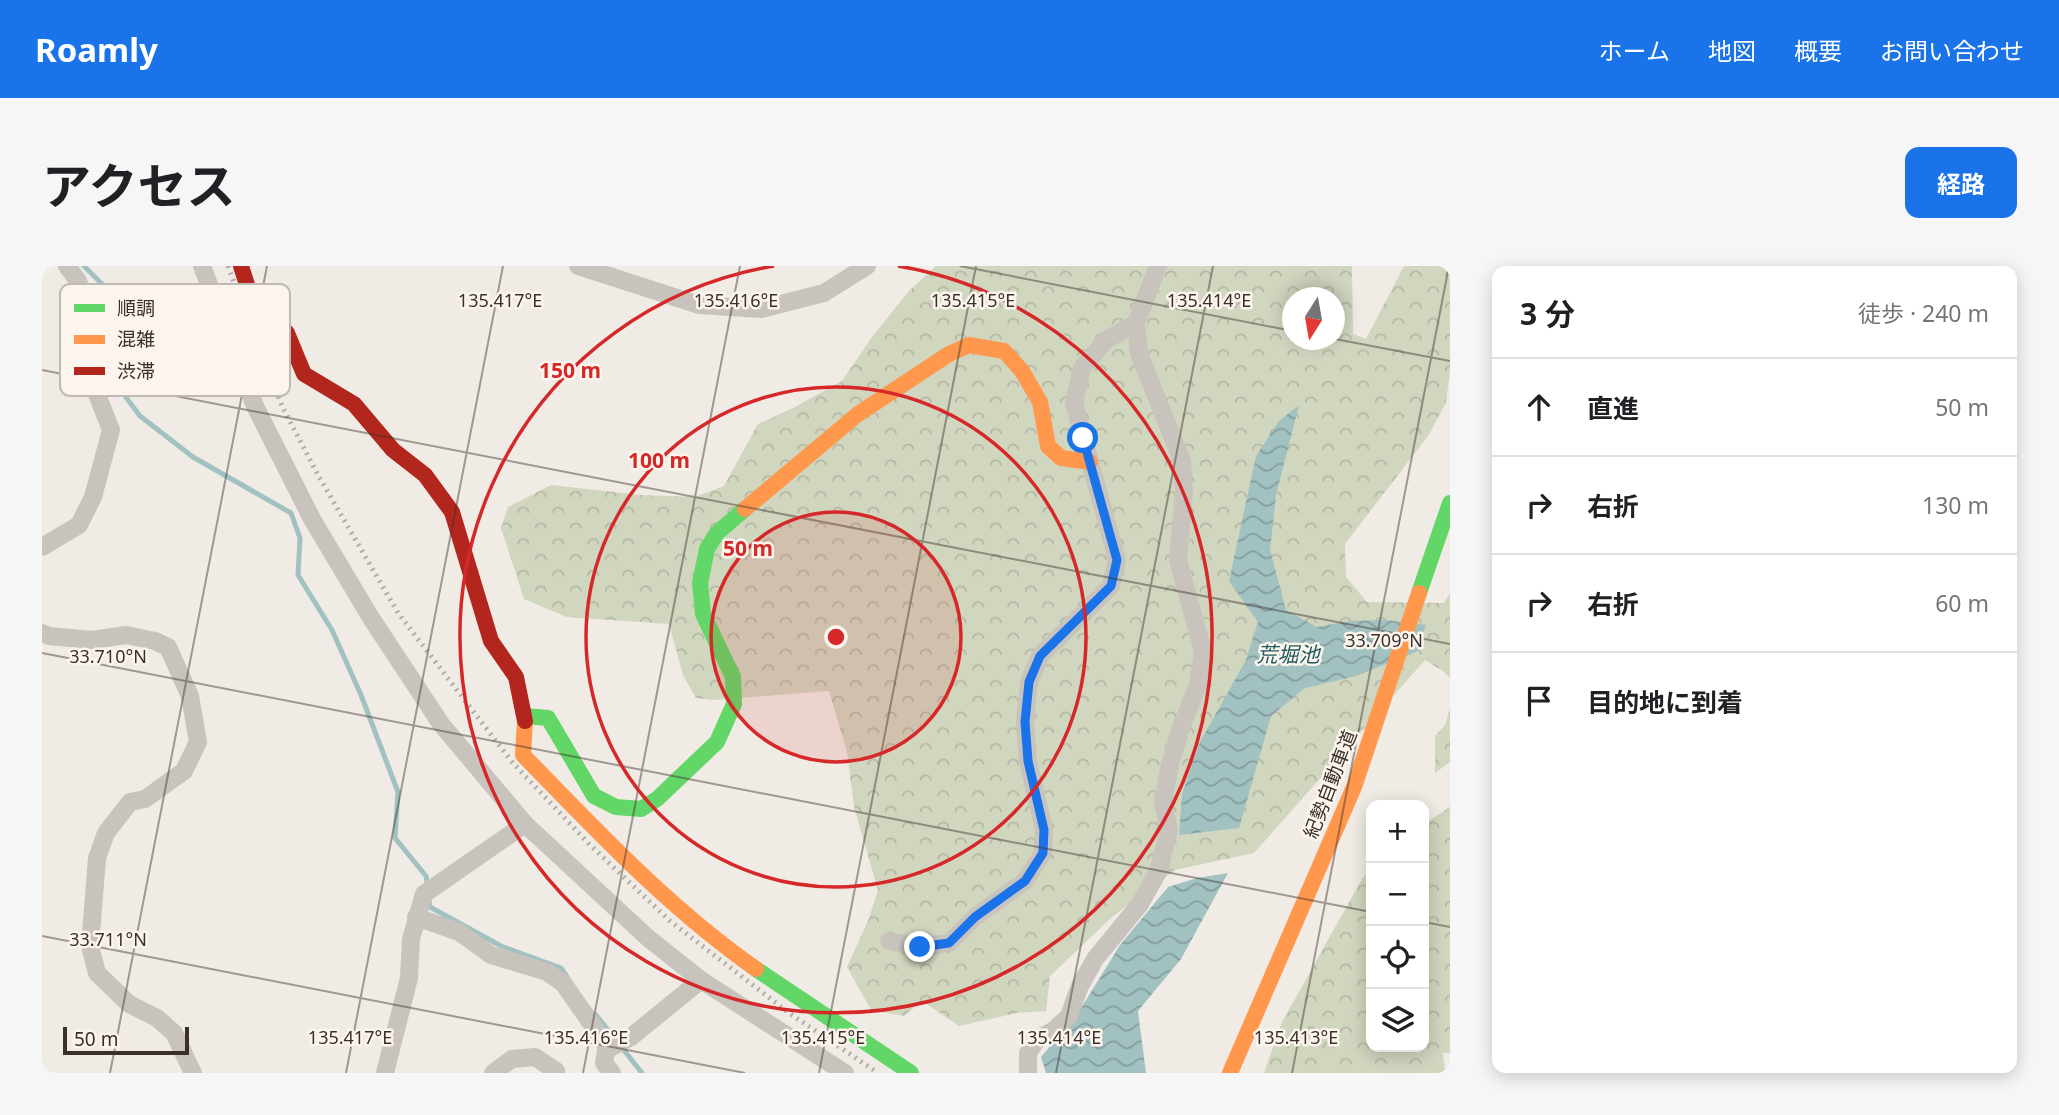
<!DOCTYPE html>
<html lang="ja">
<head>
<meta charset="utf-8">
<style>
	body { margin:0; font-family:"Noto Sans","Noto Sans JP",sans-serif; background:#f6f6f6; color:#202124 }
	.controls { position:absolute; right:21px; bottom:21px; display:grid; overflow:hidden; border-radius:14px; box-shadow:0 4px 18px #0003 }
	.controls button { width:63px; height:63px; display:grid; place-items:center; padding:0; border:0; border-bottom:2px solid #e0e0e0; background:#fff; color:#202124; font:35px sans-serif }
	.compass { position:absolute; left:1240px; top:21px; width:63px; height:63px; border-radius:50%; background:#fff; box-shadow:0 4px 18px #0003; rotate:191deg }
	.scale { position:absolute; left:21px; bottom:18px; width:126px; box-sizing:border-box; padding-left:7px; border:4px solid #3b302b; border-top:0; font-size:19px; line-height:24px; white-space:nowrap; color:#3b302b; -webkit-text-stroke:5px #fbf5ee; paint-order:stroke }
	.stop { position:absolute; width:21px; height:21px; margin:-16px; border:5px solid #1a73e8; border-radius:50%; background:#fff }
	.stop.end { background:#1a73e8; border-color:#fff; box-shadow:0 2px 7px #0008 }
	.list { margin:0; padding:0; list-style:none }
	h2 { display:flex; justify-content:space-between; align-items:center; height:91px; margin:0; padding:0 28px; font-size:30px }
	h2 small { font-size:23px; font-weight:400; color:#757577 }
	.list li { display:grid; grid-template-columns:46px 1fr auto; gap:21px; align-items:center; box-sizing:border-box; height:98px; padding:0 28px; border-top:2px solid #e0e0e0 }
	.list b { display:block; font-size:26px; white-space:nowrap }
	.list em { font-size:23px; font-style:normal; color:#757577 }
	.icon { flex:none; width:38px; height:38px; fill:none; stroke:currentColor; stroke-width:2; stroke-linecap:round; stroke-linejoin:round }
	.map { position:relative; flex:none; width:1408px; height:807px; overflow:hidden; border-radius:14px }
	header { display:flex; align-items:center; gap:42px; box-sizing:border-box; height:98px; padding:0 35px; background:#1a73e8; color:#fff }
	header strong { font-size:33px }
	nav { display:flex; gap:38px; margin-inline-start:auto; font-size:24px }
	.intro { display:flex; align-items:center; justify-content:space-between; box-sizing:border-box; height:168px; padding:0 42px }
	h1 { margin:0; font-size:49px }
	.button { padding:18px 32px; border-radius:14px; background:#1a73e8; color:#fff; font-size:24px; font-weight:700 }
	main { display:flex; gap:42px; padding:0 42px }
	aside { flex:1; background:#fff; border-radius:14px; box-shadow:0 4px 18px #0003 }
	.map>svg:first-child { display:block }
	.forest { fill:url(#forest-crowns); fill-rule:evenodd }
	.water { fill:url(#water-waves) }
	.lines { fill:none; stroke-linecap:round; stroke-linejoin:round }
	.stream { stroke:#a1c2c1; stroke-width:5 }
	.street { stroke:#c9c3be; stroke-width:18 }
	.fast { stroke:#63d668; stroke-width:16 }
	.slow { stroke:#ff974d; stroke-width:16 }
	.jam { stroke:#b3261e; stroke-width:16 }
	.rail { stroke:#b1aca8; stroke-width:5; stroke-dasharray:2 5; stroke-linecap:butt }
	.route { stroke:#1a73e8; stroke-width:9 }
	.ticks { fill:none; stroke:#3b302b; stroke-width:2; stroke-opacity:0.45 }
	.ring { fill:none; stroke:#d62828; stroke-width:3.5 }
	.labels { text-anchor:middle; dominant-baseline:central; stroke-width:5; stroke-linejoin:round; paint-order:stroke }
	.street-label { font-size:19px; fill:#3b302b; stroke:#fbf5ee }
	.water-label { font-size:21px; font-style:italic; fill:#1f5a5e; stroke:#fbf5ee }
	.key { fill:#fbf5ee; stroke:#c1bab4; stroke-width:2 }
	.key-label { font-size:19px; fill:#3b302b }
	.ticks-label { font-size:18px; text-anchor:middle; fill:#3b302b; stroke:#fbf5ee; stroke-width:5; stroke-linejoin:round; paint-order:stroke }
	.centre { fill:#d62828; stroke:#fbf5ee; stroke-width:3.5 }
	.ring-label { font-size:21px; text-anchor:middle; font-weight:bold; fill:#d62828; stroke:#fbf5ee; stroke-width:5; stroke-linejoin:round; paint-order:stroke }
</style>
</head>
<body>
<header>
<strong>Roamly</strong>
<nav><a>ホーム</a><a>地図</a><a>概要</a><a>お問い合わせ</a></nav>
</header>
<div class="intro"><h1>アクセス</h1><a class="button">経路</a></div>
<main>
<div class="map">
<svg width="1408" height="807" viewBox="0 0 1408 807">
	<defs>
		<pattern id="forest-crowns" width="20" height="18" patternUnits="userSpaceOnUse" patternTransform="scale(1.75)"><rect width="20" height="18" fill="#d1d6bf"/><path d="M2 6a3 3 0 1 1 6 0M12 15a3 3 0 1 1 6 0" fill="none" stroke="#b4b8a4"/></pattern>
		<pattern id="water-waves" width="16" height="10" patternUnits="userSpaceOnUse" patternTransform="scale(1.75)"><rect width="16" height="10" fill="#a1c2c1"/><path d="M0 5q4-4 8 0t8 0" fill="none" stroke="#849e9d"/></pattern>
	</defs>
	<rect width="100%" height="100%" fill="#f0ebe5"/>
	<!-- forest -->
	<g class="forest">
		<path d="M894,0H1310L1311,68L1324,73L1362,0H1408V104L1404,137L1386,170L1303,278L1304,311L1325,336L1402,337L1408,327V412L1401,405L1383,394L1212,587L1133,604L1069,652L1008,710L1004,745L975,747L917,760L880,735L862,750L829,744L805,701L826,655L836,624L812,541L805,486L787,425L671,434L654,432L641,409L627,358L525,351L482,333L459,262L466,241L509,219L599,229L653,231L682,220L716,158L753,141L800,115L830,71L867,25ZM1251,32H1293V74H1251Z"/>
		<path d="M1408,443V496L1393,507V470L1403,459Z"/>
		<path d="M1408,541V787H1401L1403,807H1222L1240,756L1320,613L1329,603V781H1382V558Z"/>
	</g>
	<!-- water -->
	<g class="water">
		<path d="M1257,139L1234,229L1228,284L1244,344L1275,361L1307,355L1344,354L1384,359L1374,386L1314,410L1263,422L1229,450L1197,562L1137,569L1140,528L1158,476L1204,394L1216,356L1187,315L1214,190L1237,155Z"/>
		<path d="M1186,607L1139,693L1096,745L1104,807H1004L999,791L1036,747L1078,679L1126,621L1155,612Z"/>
	</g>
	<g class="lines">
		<!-- stream -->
		<g class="stream">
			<path d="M42,0L66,24L81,107L80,126L98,150L151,191L249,247L258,272L256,309L290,364L319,429L356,526L353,572L384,610L386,622"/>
			<path d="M387,635L388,641L459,680L519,702L525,711"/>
			<path d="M554,749L600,807"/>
		</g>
		<!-- street -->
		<g class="street">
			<path d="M160,0L213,140L270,253L329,352L399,458L483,558L606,672L659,714L803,807"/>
			<path d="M536,0L657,39L719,43L782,27L825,0"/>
			<path d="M0,281L37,259L51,231L69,164L49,113L50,54L36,15L25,0"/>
			<path d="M0,367L7,370L50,374L84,369L113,375L126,381L148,430L156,476L142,505L103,533L88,536L64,567L55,592L48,680L55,707L87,738L115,752L132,767L151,807"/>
			<path d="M374,651L417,666L449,689L505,706L521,717L565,780L562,797L570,807"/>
			<path d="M847,675L878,681L907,677L933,651L983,615L1001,587L1002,564L986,495L983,456L987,417L998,390L1069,320L1075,294L1032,137L1040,102L1064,74L1094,57"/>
			<path d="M564,784L589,771L659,714"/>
			<path d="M343,807L367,712L369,673L382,628L483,558"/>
			<path d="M451,807L470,793L493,791L514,805V807"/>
			<path d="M986,807V787L995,774L1012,764L1027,750L1037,722L1053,693L1098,638L1117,604L1127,563L1121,536L1128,498L1140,459L1156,419L1161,385L1136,294L1142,226L1140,195L1097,87L1094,57L1116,0"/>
		</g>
		<!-- fast -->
		<g class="fast">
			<path d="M1377,327L1408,237"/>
			<path d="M483,450L506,452L552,530L574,541L599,543L615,533L675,476L692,438L691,411L661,348L658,317L665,283L675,267L703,243"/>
			<path d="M714,703L869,807"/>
		</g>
		<!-- slow -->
		<g class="slow">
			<path d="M703,243L816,148L907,88L927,79L962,85L980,105L998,136L1006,180L1019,192L1048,196"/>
			<path d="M483,455L481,489C555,565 627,642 714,703"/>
			<path d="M1188,807L1312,521L1377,327"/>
		</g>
		<!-- jam -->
		<path class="jam" d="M199,0L206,22L245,67L262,108L312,138L351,184L383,209L410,246L449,375L474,411L483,455"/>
		<!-- rail -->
		<path class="rail" d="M186,0L210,66L241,142L276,209L356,347L470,496L547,578L628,655L747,747L836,807"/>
	</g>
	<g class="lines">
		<!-- route -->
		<path class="route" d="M878,681L907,677L933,651L983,615L1001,587L1002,564L986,495L983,456L987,416L998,390L1069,320L1075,294L1041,172"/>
	</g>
	<!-- ticks -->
	<path class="ticks" d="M918,0L1251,65M1293,73L1408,95M0,104L1408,378M0,387L1329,646M1382,656L1408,661M0,670L703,807M68,807L225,0M304,807L461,0M541,807L698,0M777,807L934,0M1014,807L1171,0M1250,807L1407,0"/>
	<!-- distance rings -->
	<circle cx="794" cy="371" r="125" fill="#d62828" fill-opacity=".12"/>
	<g class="ring">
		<circle cx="794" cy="371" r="125"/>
		<circle cx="794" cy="371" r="250"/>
		<path d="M856 0A376 376 0 1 1 732 0"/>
	</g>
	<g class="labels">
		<!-- street labels -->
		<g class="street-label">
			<text transform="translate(1288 518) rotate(-69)">紀勢自動車道</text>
		</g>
		<!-- water labels -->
		<g class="water-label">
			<text x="1246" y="388">荒堀池</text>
		</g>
	</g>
	<!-- legend -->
	<rect x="18" y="18" width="230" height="112" rx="10" class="key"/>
	<rect x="32" y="38" width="31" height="8" fill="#63d668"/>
	<rect x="32" y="69" width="31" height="9" fill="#ff974d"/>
	<rect x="32" y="101" width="31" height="8" fill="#b3261e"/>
	<g class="key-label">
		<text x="75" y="49">順調</text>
		<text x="75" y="80">混雑</text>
		<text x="75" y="112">渋滞</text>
	</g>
	<g class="ticks-label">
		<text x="458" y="41">135.417°E</text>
		<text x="694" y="41">135.416°E</text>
		<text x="931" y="41">135.415°E</text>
		<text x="1167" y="41">135.414°E</text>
		<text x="1342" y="381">33.709°N</text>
		<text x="66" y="397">33.710°N</text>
		<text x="66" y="680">33.711°N</text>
		<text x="308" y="778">135.417°E</text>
		<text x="544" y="778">135.416°E</text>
		<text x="781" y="778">135.415°E</text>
		<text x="1017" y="778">135.414°E</text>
		<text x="1254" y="778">135.413°E</text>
	</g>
	<circle cx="794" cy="371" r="10" class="centre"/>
	<g class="ring-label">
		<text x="528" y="112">150 m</text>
		<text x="617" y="202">100 m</text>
		<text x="706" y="290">50 m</text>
	</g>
</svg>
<div class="controls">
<button>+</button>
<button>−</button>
<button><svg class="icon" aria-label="locate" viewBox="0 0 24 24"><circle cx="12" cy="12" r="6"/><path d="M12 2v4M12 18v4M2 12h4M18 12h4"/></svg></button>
<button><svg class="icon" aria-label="layers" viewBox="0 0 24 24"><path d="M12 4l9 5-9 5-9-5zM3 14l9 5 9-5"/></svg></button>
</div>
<svg class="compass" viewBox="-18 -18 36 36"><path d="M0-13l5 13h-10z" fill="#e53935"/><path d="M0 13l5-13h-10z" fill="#757577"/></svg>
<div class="scale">50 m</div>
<div class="stop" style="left:1041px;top:172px"></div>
<div class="stop end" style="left:878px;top:681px"></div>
</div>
<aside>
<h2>3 分<small>徒歩 · 240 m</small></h2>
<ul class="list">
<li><svg class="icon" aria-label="ahead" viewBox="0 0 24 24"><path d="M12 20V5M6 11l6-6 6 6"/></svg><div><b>直進</b></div><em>50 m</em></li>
<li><svg class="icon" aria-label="right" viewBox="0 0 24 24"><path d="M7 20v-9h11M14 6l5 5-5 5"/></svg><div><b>右折</b></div><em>130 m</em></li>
<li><svg class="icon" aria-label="right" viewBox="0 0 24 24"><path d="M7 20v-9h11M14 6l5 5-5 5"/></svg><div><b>右折</b></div><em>60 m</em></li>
<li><svg class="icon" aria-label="arrive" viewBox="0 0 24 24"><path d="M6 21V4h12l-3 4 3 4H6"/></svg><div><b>目的地に到着</b></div></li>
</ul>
</aside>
</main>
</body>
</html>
